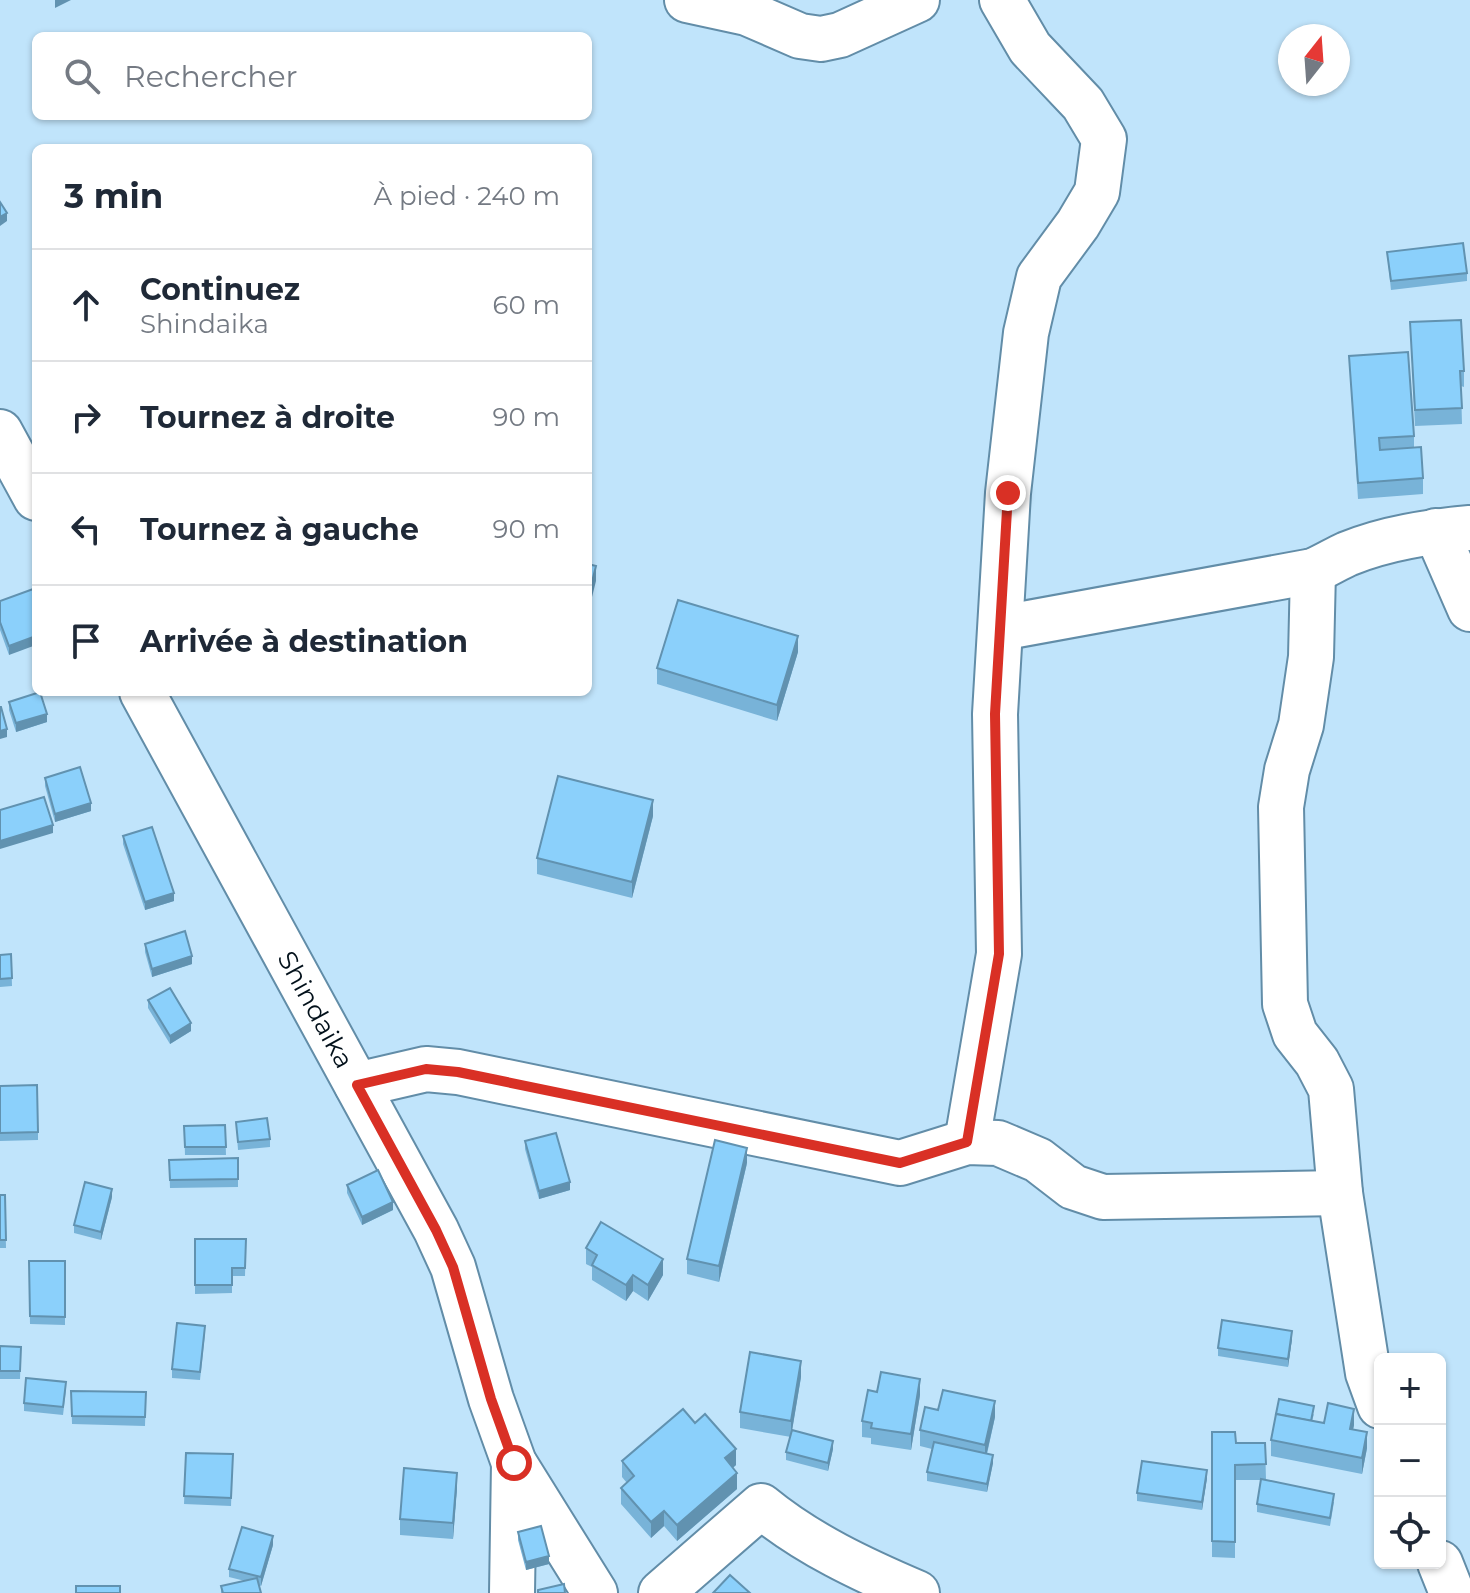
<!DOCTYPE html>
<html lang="fr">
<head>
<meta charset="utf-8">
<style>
	body { margin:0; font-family:Montserrat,sans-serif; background:#f6f6f7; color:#1f2937 }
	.controls { position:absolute; right:24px; bottom:24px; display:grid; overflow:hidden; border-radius:12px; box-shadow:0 2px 6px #0004 }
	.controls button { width:72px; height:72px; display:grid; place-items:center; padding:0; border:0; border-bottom:2px solid #e0e1e3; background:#fff; color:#1f2937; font:40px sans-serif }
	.compass { position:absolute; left:1278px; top:24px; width:72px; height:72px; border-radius:50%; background:#fff; box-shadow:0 2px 6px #0004; rotate:17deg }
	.stop { position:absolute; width:24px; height:24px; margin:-18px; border:6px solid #d93025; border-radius:50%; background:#fff }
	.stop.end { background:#d93025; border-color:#fff; box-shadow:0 2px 8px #0008 }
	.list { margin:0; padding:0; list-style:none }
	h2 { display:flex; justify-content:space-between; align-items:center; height:104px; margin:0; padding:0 32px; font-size:34px }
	h2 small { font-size:26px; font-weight:400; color:#747a83 }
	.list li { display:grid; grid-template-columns:52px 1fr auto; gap:24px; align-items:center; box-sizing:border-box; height:112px; padding:0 32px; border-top:2px solid #e0e1e3 }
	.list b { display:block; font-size:30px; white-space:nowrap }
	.list p { margin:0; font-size:26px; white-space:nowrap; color:#747a83 }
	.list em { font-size:26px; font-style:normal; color:#747a83 }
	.icon { flex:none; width:44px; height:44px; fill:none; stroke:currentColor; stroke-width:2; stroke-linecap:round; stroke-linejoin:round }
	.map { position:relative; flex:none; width:1470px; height:1593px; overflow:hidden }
	.search { position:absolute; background:#fff; box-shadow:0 2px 6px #0004; left:32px; top:32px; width:560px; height:88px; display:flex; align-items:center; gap:20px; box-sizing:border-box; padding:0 28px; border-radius:12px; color:#747a83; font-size:30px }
	.panel { position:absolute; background:#fff; box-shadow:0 2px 6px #0004; left:32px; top:144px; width:560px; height:552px; border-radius:12px }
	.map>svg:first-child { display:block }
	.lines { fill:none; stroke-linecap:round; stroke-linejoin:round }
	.minor-casing { stroke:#628da8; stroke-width:48 }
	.minor { stroke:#fff; stroke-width:44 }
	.wall { fill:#78b3d8 }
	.shaded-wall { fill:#6192b0 }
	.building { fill:#8bd0fb; stroke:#6192b0; stroke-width:2 }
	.route { stroke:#d93025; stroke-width:10 }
	.labels { text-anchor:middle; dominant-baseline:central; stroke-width:6; stroke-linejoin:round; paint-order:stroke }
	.street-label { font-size:26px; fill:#02101a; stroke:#dceefa }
</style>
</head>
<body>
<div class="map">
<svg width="1470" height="1593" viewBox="0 0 1470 1593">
	<rect width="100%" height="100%" fill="#c0e4fb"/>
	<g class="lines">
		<!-- minor casing -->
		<g class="minor-casing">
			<g id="minor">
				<path d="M687,0L747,13L800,36L821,39L840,35L917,0"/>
				<path d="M0,432L36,498"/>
				<path d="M1436,531L1470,609"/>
				<path d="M1313,571L1311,657L1301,725L1287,770L1281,807L1285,1004L1295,1034L1317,1062L1331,1089L1340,1193L1368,1373L1380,1406"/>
				<path d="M1001,628L1313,571C1325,566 1336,559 1347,554C1386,538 1428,532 1470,528"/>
				<path id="s1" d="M142,692L436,1230L453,1267L491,1399L514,1463L595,1593"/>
				<path d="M357,1085L426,1069L458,1072L900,1163L967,1142L998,1143L1038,1160L1073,1187L1103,1197L1340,1193"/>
				<path d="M967,1142L999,954L995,714L1008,493L1026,333L1039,277L1078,224L1097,192L1104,139L1083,104L1030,48L1002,0"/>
				<path d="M1440,1563L1452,1593"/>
				<path d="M512,1593L514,1463"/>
				<path d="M661,1593L761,1506C807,1544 863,1570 917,1593"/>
			</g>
		</g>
		<!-- minor -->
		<use href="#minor" class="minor"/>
	</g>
	<!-- wall -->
	<g class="wall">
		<path d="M1387,252L1467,273V281L1391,290Z"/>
		<path d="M1410,322L1464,371V387L1461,386L1462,424L1415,426Z"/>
		<path d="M1349,356L1414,436V448L1423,478V494L1358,499Z"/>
		<path d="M36,588L9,655L0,630V601Z"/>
		<path d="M798,652L777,721L657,684V668Z"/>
		<path d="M9,702L47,722L16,732L9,710Z"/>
		<path d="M45,778L91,811L55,822L45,786Z"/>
		<path d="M653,816L632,898L537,874V858Z"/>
		<path d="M123,836L174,901L145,910L123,844Z"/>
		<path d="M145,944L192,964L152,977L145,952Z"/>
		<path d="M11,954L12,986L0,987V955Z"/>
		<path d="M148,1000L191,1031L170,1044L148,1008Z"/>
		<path d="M0,1086L38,1132V1140L0,1141Z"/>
		<path d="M236,1122L270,1139V1147L238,1150Z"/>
		<path d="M225,1125L226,1155H185L184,1126Z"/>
		<path d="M525,1141L570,1190L539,1199L525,1149Z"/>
		<path d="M238,1158V1187L170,1188L169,1160Z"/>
		<path d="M747,1163L719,1282L687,1274V1259Z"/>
		<path d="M347,1185L393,1210L362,1225L347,1193Z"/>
		<path d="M0,1195H5L6,1248H0Z"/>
		<path d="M112,1197L101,1240L74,1233V1225Z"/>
		<path d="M195,1239H246L245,1276H232V1293L195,1294Z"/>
		<path d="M586,1248L663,1275L648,1301L633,1291L626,1301L592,1280V1267L586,1264Z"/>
		<path d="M29,1261H65V1325L30,1324Z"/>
		<path d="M205,1334L200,1380L172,1378V1369Z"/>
		<path d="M1292,1339L1288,1367L1218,1356V1348Z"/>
		<path d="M0,1346L21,1347L20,1379H0Z"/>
		<path d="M801,1377L792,1430L833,1449L828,1471L786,1460V1452L791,1437L740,1428V1412Z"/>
		<path d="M66,1390L63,1415L24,1411V1403Z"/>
		<path d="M71,1391L146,1392L145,1426L72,1424Z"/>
		<path d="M920,1395L911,1450L871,1444V1438L862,1437V1421Z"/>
		<path d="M1314,1414L1312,1421L1324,1423L1354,1425L1353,1429L1367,1448L1362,1474L1271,1456V1440Z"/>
		<path d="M995,1417L987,1454L993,1463L987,1492L927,1481V1472L932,1449L920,1446V1430Z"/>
		<path d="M695,1423L736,1465L733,1468L737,1489L677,1541L664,1526L651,1538L621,1504V1488L627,1483L622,1477V1461Z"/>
		<path d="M1212,1432L1236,1443H1265L1266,1480L1334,1502L1330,1526L1257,1512V1504L1261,1480H1235V1558L1212,1557Z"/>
		<path d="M186,1453L233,1454L231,1506L184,1504Z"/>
		<path d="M1207,1478L1202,1510L1137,1501V1493Z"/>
		<path d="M457,1488L453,1539L400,1535V1519Z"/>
		<path d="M518,1532L549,1564L526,1570L518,1540Z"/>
		<path d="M273,1545L261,1586L259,1585L261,1593H221V1586L245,1581L229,1577V1569Z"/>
	</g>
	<!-- shaded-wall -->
	<g class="shaded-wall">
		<path d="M55,0H71L55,8Z"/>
		<path d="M7,213V221L0,226V217Z"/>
		<path d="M596,566V581L588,613V598Z"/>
		<path d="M36,636V645L9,655V646Z"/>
		<path d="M798,636V652L777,721V705Z"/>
		<path d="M47,714V722L16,732V723Z"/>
		<path d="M7,729V737L0,739V731Z"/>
		<path d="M653,800V816L632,898V882Z"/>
		<path d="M91,803V811L55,822V814Z"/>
		<path d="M53,825V833L0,849V841Z"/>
		<path d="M174,893V901L145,910V902Z"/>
		<path d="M192,956V964L152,977V969Z"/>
		<path d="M191,1023V1031L170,1044V1036Z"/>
		<path d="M747,1148V1163L719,1282V1266Z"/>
		<path d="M570,1182V1190L539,1199V1191Z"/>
		<path d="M112,1189V1197L101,1240V1232Z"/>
		<path d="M393,1202V1210L362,1225V1217Z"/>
		<path d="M663,1259V1275L648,1301V1285Z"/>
		<path d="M633,1275V1291L626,1301V1285Z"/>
		<path d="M1292,1331V1339L1288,1367V1359Z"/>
		<path d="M801,1361V1377L791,1437V1421Z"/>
		<path d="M920,1379V1395L911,1450V1434Z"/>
		<path d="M995,1401V1417L985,1461V1445Z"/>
		<path d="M1354,1409V1425L1350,1445V1429Z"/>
		<path d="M1367,1432V1448L1362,1474V1458Z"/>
		<path d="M833,1441V1449L828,1471V1463Z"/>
		<path d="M736,1449V1465L725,1474V1458Z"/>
		<path d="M993,1455V1463L987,1492V1484Z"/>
		<path d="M1207,1470V1478L1202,1510V1502Z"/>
		<path d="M457,1473V1488L453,1539V1523Z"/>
		<path d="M737,1473V1489L677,1541V1525Z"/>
		<path d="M664,1511V1526L651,1538V1522Z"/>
		<path d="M273,1536V1545L261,1586V1577Z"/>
		<path d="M549,1556V1564L526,1570V1562Z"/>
	</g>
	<!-- building -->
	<g class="building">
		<path d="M0,202L7,213L0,217Z"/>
		<path d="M1463,243L1467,273L1391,281L1387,252Z"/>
		<path d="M1461,320L1464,371H1460L1462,408L1415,410L1410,322Z"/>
		<path d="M1408,352L1414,436L1379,438L1380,450L1421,447L1423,478L1358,483L1349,356Z"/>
		<path d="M588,564L596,566L588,598Z"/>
		<path d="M36,588V636L9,646L0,622V601Z"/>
		<path d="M678,600L798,636L777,705L657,668Z"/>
		<path d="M40,692L47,714L16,723L9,702Z"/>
		<path d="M0,707H1L7,729L0,731Z"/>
		<path d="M80,767L91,803L55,814L45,778Z"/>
		<path d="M558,776L653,800L632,882L537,858Z"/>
		<path d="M44,797L53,825L0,841V810Z"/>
		<path d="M152,827L174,893L145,902L123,836Z"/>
		<path d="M185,931L192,956L152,969L145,944Z"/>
		<path d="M11,954L12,978L0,979V955Z"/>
		<path d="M170,988L191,1023L170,1036L148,1000Z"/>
		<path d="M37,1085L38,1132L0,1133V1086Z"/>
		<path d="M267,1118L270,1139L238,1142L236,1122Z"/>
		<path d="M225,1125L226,1147H185L184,1126Z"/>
		<path d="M556,1133L570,1182L539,1191L525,1141Z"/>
		<path d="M715,1140L747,1148L719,1266L687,1259Z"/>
		<path d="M238,1158V1179L170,1180L169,1160Z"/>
		<path d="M378,1170L393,1202L362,1217L347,1185Z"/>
		<path d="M85,1182L112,1189L101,1232L74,1225Z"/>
		<path d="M0,1195H5L6,1240H0Z"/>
		<path d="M601,1222L663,1259L648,1285L633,1275L626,1285L592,1265L597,1255L586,1248Z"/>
		<path d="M195,1239H246L245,1268H232V1285H195Z"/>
		<path d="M29,1261H65V1317L30,1316Z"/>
		<path d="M1222,1320L1292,1331L1288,1359L1218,1348Z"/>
		<path d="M177,1323L205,1326L200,1372L172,1369Z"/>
		<path d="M0,1346L21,1347L20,1371H0Z"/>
		<path d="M750,1352L801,1361L791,1421L740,1412Z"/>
		<path d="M881,1372L920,1379L911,1434L871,1428L872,1423L862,1421L868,1390L877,1392Z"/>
		<path d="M26,1378L66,1382L63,1407L24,1403Z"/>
		<path d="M943,1390L995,1401L985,1445L920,1430L925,1407L938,1410Z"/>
		<path d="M71,1391L146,1392L145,1417L72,1416Z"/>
		<path d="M1279,1399L1314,1406L1311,1421L1276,1414Z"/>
		<path d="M1328,1403L1354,1409L1350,1429L1367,1432L1362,1458L1271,1440L1276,1414L1324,1423Z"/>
		<path d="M683,1409L695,1423L705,1414L736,1449L725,1458L737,1473L677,1525L664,1511L651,1522L621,1488L634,1476L622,1461Z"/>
		<path d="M792,1430L833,1441L828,1463L786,1452Z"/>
		<path d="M1212,1432H1235L1236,1443H1265L1266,1464L1235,1465V1542L1212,1541Z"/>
		<path d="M934,1442L993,1455L987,1484L927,1472Z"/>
		<path d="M186,1453L233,1454L231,1498L184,1496Z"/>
		<path d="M1142,1461L1207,1470L1202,1502L1137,1493Z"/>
		<path d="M404,1468L457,1473L453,1523L400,1519Z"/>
		<path d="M1261,1479L1334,1494L1330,1518L1257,1504Z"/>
		<path d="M541,1526L549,1556L526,1562L518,1532Z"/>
		<path d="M242,1527L273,1536L261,1577L229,1569Z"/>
		<path d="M730,1575L750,1593H713Z"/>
		<path d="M257,1578L261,1593H223L221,1586Z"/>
		<path d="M564,1584L565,1593H538V1590Z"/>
		<rect x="76" y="1586" width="44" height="7"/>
	</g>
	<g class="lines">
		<!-- route -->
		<path class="route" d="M514,1463L491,1399L453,1267L436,1230L357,1085L426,1069L458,1072L900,1163L967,1142L999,954L995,714L1008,493"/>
	</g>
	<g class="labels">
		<!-- street labels -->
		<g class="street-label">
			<text stroke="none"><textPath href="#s1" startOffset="362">Shindaika</textPath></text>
		</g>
	</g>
</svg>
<div class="controls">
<button>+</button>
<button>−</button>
<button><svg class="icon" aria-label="locate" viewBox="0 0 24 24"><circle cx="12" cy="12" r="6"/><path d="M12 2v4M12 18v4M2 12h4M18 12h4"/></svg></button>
</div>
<svg class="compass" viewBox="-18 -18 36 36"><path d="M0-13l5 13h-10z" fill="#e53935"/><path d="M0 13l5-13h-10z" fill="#747a83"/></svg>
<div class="stop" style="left:514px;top:1463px"></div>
<div class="stop end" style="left:1008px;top:493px"></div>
<div class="search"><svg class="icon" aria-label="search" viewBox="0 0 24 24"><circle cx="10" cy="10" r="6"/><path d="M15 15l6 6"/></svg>Rechercher</div>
<section class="panel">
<h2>3 min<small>À pied · 240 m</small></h2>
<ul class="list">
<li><svg class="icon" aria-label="ahead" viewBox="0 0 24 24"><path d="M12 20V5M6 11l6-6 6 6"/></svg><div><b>Continuez</b><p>Shindaika</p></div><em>60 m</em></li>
<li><svg class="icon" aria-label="right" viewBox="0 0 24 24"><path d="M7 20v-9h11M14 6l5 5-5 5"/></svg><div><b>Tournez à droite</b></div><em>90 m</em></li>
<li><svg class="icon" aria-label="left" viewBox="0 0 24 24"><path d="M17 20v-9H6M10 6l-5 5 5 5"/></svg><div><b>Tournez à gauche</b></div><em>90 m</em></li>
<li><svg class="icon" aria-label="arrive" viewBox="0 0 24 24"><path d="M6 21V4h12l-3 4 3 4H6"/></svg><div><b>Arrivée à destination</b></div></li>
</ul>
</section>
</div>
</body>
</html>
